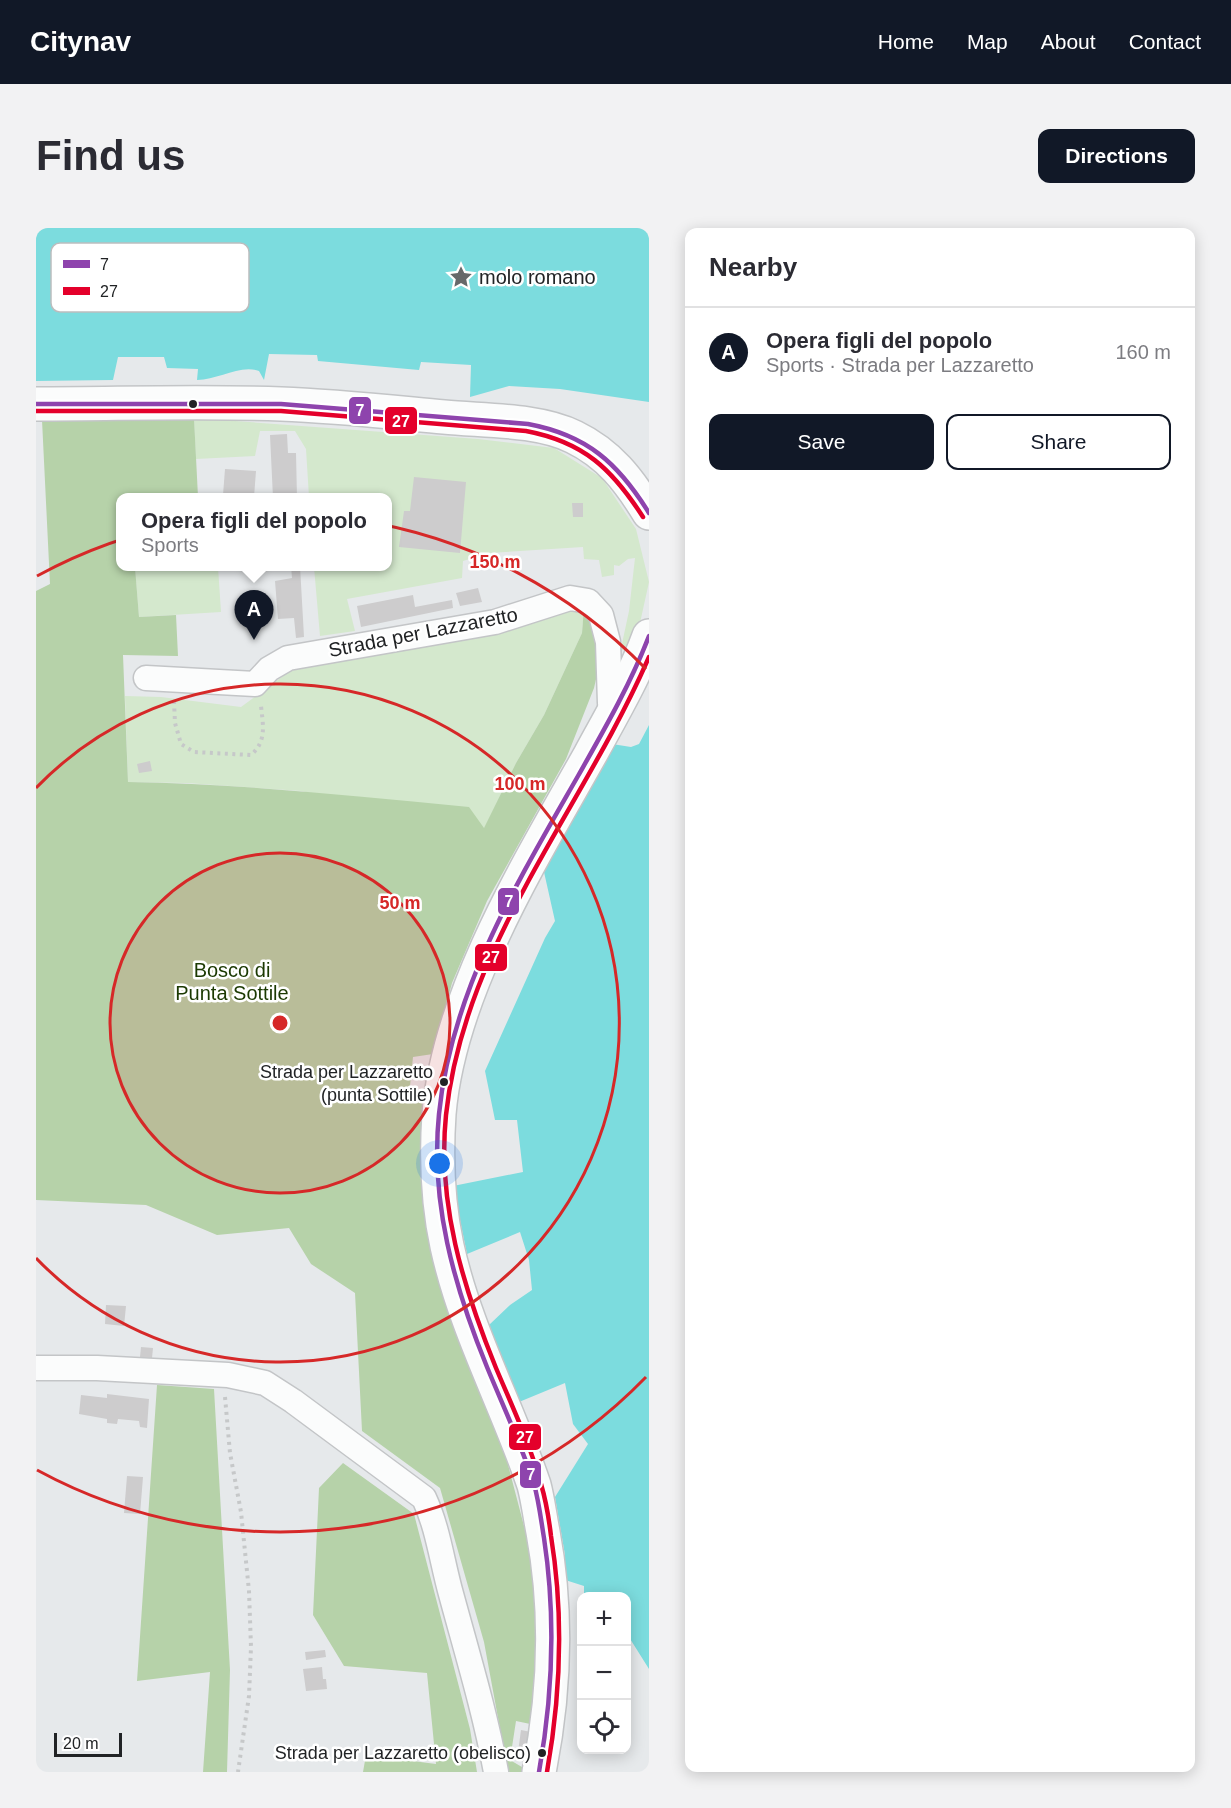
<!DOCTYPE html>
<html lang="en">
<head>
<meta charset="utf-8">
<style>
	body { margin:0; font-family:Arial,sans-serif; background:#f2f2f3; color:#2b2b33 }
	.controls { position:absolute; right:18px; bottom:18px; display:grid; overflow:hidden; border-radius:12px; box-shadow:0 3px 15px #0003 }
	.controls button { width:54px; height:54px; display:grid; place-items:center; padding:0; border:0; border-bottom:2px solid #e1e1e2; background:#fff; color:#2b2b33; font:30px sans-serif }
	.scale { position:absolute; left:18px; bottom:15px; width:68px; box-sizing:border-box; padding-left:6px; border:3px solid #212325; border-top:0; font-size:16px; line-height:21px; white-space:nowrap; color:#212325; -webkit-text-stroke:4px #fff; paint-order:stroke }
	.you { position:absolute; left:404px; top:936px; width:21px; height:21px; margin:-15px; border:4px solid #fff; border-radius:50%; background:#1a73e8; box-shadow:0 0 0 9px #1a73e833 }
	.badge { display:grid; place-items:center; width:39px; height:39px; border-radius:50%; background:#111827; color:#fff; font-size:20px; font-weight:700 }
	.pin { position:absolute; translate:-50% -50px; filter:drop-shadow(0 2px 3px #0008) }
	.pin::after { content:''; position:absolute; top:32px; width:21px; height:18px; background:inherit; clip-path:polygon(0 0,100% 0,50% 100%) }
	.popup { position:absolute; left:80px; top:265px; width:276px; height:78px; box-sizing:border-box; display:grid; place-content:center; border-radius:12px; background:#fff; filter:drop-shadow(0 2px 4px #0005); font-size:20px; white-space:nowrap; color:#7c7c81 }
	.popup b { font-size:22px; color:#2b2b33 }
	.popup::after { content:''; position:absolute; left:50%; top:100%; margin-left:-12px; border:12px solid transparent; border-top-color:#fff }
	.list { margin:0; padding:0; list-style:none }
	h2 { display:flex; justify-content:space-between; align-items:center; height:78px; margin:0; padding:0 24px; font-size:26px }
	h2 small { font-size:20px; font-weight:400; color:#7c7c81 }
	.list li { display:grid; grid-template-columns:39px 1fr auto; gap:18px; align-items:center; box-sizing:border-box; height:90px; padding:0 24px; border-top:2px solid #e1e1e2 }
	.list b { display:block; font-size:22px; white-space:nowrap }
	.list p { margin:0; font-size:20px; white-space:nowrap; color:#7c7c81 }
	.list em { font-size:20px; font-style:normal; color:#7c7c81 }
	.actions { display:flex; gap:12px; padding:18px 24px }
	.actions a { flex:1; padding:14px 0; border:2px solid #111827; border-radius:12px; text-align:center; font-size:21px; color:#111827 }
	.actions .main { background:#111827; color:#fff }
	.icon { flex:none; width:33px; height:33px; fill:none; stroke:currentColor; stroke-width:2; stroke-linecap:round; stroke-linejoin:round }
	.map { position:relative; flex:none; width:613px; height:1544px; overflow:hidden; border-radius:12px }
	header { display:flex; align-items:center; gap:36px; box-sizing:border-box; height:84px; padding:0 30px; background:#111827; color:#fff }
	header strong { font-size:28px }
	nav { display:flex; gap:33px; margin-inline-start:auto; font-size:21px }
	.intro { display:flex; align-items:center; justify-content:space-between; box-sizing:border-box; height:144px; padding:0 36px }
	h1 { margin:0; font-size:42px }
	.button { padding:15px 27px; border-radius:12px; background:#111827; color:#fff; font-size:21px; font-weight:700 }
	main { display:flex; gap:36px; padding:0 36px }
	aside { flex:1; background:#fff; border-radius:12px; box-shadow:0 3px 15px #0003 }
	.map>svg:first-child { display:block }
	.green { fill:#d4e8cd }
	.forest { fill:#b6d2a9 }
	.water { fill:#7cdcde }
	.building { fill:#cdcccd }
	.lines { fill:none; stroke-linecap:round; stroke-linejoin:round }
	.minor-casing { stroke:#c3c5c7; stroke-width:27 }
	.secondary-casing { stroke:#c3c5c7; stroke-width:36 }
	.path { stroke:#c6c8c9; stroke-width:4; stroke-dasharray:3 4.5; stroke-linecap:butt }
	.minor { stroke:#fbfcfc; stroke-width:24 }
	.secondary { stroke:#fbfcfc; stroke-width:33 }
	.bus-1-casing { stroke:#fff; stroke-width:9 }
	.bus-2-casing { stroke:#fff; stroke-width:9 }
	.bus-1 { stroke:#8e44ad; stroke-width:4.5 }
	.bus-2 { stroke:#e4002b; stroke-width:4.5 }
	.ring { fill:none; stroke:#d62828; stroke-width:3 }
	.bus-dot { fill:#212325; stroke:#fff; stroke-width:2 }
	.labels { text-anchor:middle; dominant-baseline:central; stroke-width:5; stroke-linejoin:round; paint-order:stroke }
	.bus-label { font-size:18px; fill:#212325; stroke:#fff; text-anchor:end }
	.poi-label { font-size:20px; fill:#212325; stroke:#fff; text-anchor:start }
	.street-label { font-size:20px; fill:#212325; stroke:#fff }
	.park-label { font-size:20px; fill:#1b3902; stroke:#fff }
	.key { fill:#fff; stroke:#bcbdbe; stroke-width:1.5 }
	.key-label { font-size:16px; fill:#212325 }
	.centre { fill:#d62828; stroke:#fff; stroke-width:3 }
	.ring-label { font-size:18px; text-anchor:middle; font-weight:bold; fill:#d62828; stroke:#fff; stroke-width:5; stroke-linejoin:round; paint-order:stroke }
	.line-badge { stroke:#fff; stroke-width:2 }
	.badge-label { font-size:16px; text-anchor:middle; font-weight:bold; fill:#fff }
</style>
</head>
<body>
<header>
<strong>Citynav</strong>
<nav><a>Home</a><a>Map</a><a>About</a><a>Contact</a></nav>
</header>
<div class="intro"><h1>Find us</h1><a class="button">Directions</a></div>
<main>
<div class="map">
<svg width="613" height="1544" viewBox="0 0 613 1544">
	<rect width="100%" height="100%" fill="#e6e9eb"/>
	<!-- green -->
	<g class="green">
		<path d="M158,190L442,211L518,220L566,250L600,301L613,354L602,404L584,425L593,383L599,330L592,331L583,338L578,337V347L566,349L563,332L548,331L547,319L453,325L427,333L426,350L311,371L319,403L284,408L278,339L352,338V270L273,269L270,221L259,203H224L219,228L160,231Z"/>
		<path d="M99,339H182L185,384L103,389Z"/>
		<path d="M548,379L546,405L508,487L480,535L448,601L265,563L150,555L92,554L89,468L125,469L205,479L254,443L448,405Z"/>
	</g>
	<!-- forest -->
	<g class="forest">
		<path d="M158,190L162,269L85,270V338L99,339L103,389L140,387L142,428L87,427L92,554C206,556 320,568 433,579L448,600L480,535L508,487L546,405L548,379L562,402L566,425L558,460L530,531L451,673L416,755L397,826L377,829L373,868L389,873L386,912L392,1010L470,1229L499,1340V1497L480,1493L474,1532L491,1542V1544H472L448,1414L404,1260L326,1203L319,1065L275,1036L253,1000L181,1007L110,977L0,972V363L14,356L6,192Z"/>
		<path d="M121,1157L178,1161L194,1442L191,1544H167L174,1444L101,1453Z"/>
		<path d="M307,1235L378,1286L434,1501L441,1544H327L330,1527L400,1536L391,1445L308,1438L277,1387L283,1260Z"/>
	</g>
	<!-- water -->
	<g class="water">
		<path d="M0,0H613V174L524,161L473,158L434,169L435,137L385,134L383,142L282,133L281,127L233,126L228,152L223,143C204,136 182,152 161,152L162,141L131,140L128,129H82L77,152L0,153Z"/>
		<path d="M613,497V1441L591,1406L590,1368H551L548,1366V1358L523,1350L529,1327L519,1269L552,1216L537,1196L529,1155L483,1174L453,1097L474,1077L496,1062L493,1032L484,1004L431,1026L417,958L487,944L481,892H459L449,843L509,710L519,693L508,644L576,516L595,519L603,516Z"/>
	</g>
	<!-- building -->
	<g class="building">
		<path d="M251,206L252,225H260L261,270H237L234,207Z"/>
		<path d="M189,241L220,243L218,269L187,267Z"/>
		<path d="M378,249L430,254L424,325L363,319L368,283H374Z"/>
		<path d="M536,275H547V289H537Z"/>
		<path d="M255,338H264L268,409L260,410L258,390L242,391L239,353L256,350Z"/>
		<path d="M442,360L446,374L424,378L420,365Z"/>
		<path d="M377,367L379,379L416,372L417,380L325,399L321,378Z"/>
		<path d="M114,533L116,543L103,545L101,536Z"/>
		<path d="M70,1077L90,1078L88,1098L69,1096Z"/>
		<path d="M105,1119L117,1120L116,1130L104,1129Z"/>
		<path d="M71,1166L113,1171L111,1200L104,1199L103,1193L82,1191L81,1196L71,1195V1191L43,1186L45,1167L71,1170Z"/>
		<path d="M91,1248L107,1249L104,1286L88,1285Z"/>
		<path d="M289,1422L290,1429L270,1432L269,1424Z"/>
		<path d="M286,1439L287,1451H290L291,1461L270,1463L267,1441Z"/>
		<path d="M485,1502L495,1504L491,1525L482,1524Z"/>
	</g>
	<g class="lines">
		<!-- minor casing -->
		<g class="minor-casing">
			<g id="minor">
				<path d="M110,450L219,456L233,441L252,430L459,394L534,370L552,373L565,387L572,414L574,475L578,483"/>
				<path d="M0,1140H61L192,1147L229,1155L257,1173L388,1270C402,1300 406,1334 415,1366C431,1425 449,1484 460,1544"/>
			</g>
		</g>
		<!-- secondary casing -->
		<g class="secondary-casing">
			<g id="secondary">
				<path d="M0,176C82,176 164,173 245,176C300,178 354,184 408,189C448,193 502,191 538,209C573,226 593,252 613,285"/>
				<path d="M503,1544C519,1464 522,1385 507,1304C504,1289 502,1272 498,1257C471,1177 429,1101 411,1018C402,976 400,930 403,886C413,764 495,632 554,527C575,488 598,450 613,408"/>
			</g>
		</g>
		<!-- path -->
		<g class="path">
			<path d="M138,473L139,495L145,516L158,524L215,527C231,513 227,497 225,478"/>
			<path d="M189,1169L194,1225L205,1284L213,1363L215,1419L213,1468L202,1544"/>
		</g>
		<!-- minor -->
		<use href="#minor" class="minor"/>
		<!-- secondary -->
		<use href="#secondary" class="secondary"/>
		<!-- bus-1 casing -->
		<g class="bus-1-casing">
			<g id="bus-1">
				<path d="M0,176H245L492,196C551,207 582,235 613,285"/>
				<path d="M503,1544C517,1466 520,1389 508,1310C505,1292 503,1274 498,1256C485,1216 467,1178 451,1139C418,1058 394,974 403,886C415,763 482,653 542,548C568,502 594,457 613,408"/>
			</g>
		</g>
		<!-- bus-2 casing -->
		<g class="bus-2-casing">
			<g id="bus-2">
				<path d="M0,183H245L490,203C548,214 576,241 607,289"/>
				<path d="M511,1544C525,1465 528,1388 515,1308C513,1291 510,1273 505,1256C494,1216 476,1178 460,1140C427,1059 401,975 410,887C428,716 547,581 613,429"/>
			</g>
		</g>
		<!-- bus-1 -->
		<use href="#bus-1" class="bus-1"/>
		<!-- bus-2 -->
		<use href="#bus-2" class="bus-2"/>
	</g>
	<!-- distance rings -->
	<circle cx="244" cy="795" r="170" fill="#d62828" fill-opacity=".12"/>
	<g class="ring">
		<circle cx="244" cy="795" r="170"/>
		<path d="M0 560A339 339 0 1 1 0 1030"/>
		<path d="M610 1149A509 509 0 0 1 1 1242M1 348A509 509 0 0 1 610 441"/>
	</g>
	<!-- icons -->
	<defs>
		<g id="sight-bare" transform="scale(1.8)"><path d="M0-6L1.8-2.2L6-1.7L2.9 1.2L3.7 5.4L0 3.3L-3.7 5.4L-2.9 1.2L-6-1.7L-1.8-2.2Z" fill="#66686a" stroke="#fff" stroke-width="2.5" paint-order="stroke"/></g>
	</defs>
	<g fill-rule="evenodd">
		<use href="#sight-bare" x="425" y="49"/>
	</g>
	<!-- markers -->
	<g class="bus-dot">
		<circle cx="157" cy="176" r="5"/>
		<circle cx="408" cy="854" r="5"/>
		<circle cx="506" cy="1525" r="5"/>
	</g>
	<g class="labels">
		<!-- bus labels -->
		<g class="bus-label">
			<text x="397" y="844">Strada per Lazzaretto<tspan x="397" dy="23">(punta Sottile)</tspan></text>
			<text x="495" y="1525">Strada per Lazzaretto (obelisco)</text>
		</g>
		<!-- poi labels -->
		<g class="poi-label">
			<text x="443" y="49">molo romano</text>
		</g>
		<!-- street labels -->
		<g class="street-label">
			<text transform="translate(387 404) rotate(-11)">Strada per Lazzaretto</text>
		</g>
		<!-- park labels -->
		<g class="park-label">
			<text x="196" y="742">Bosco di<tspan x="196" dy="23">Punta Sottile</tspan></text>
		</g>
	</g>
	<!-- legend -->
	<rect x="15" y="15" width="198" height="69" rx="9" class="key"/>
	<rect x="27" y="32" width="27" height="8" fill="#8e44ad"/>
	<rect x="27" y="59" width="27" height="8" fill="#e4002b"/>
	<g class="key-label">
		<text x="64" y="42">7</text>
		<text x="64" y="69">27</text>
	</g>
	<circle cx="244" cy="795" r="9" class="centre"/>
	<g class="ring-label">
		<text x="459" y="340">150 m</text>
		<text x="484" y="562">100 m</text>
		<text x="364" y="681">50 m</text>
	</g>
	<g class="line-badge">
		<rect x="312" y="168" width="24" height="29" rx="6" fill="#8e44ad"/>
		<rect x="348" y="178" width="34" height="29" rx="6" fill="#e4002b"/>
		<rect x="461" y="659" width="23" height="29" rx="6" fill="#8e44ad"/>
		<rect x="438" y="715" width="34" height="29" rx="6" fill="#e4002b"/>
		<rect x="472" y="1195" width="34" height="28" rx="6" fill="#e4002b"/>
		<rect x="483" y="1232" width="23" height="29" rx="6" fill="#8e44ad"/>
	</g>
	<g class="badge-label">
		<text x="324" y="188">7</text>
		<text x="365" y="199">27</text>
		<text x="473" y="679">7</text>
		<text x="455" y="735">27</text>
		<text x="489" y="1215">27</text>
		<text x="495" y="1252">7</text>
	</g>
</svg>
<div class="controls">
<button>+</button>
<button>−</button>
<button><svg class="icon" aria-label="locate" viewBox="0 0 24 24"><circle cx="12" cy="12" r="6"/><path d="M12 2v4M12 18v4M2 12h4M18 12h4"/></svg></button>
</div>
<div class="scale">20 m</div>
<div class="you"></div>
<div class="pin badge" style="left:218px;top:412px">A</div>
<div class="popup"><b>Opera figli del popolo</b>Sports</div>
</div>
<aside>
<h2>Nearby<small></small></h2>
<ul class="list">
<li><span class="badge">A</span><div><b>Opera figli del popolo</b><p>Sports · Strada per Lazzaretto</p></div><em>160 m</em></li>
</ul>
<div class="actions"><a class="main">Save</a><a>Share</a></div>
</aside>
</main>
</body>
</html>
